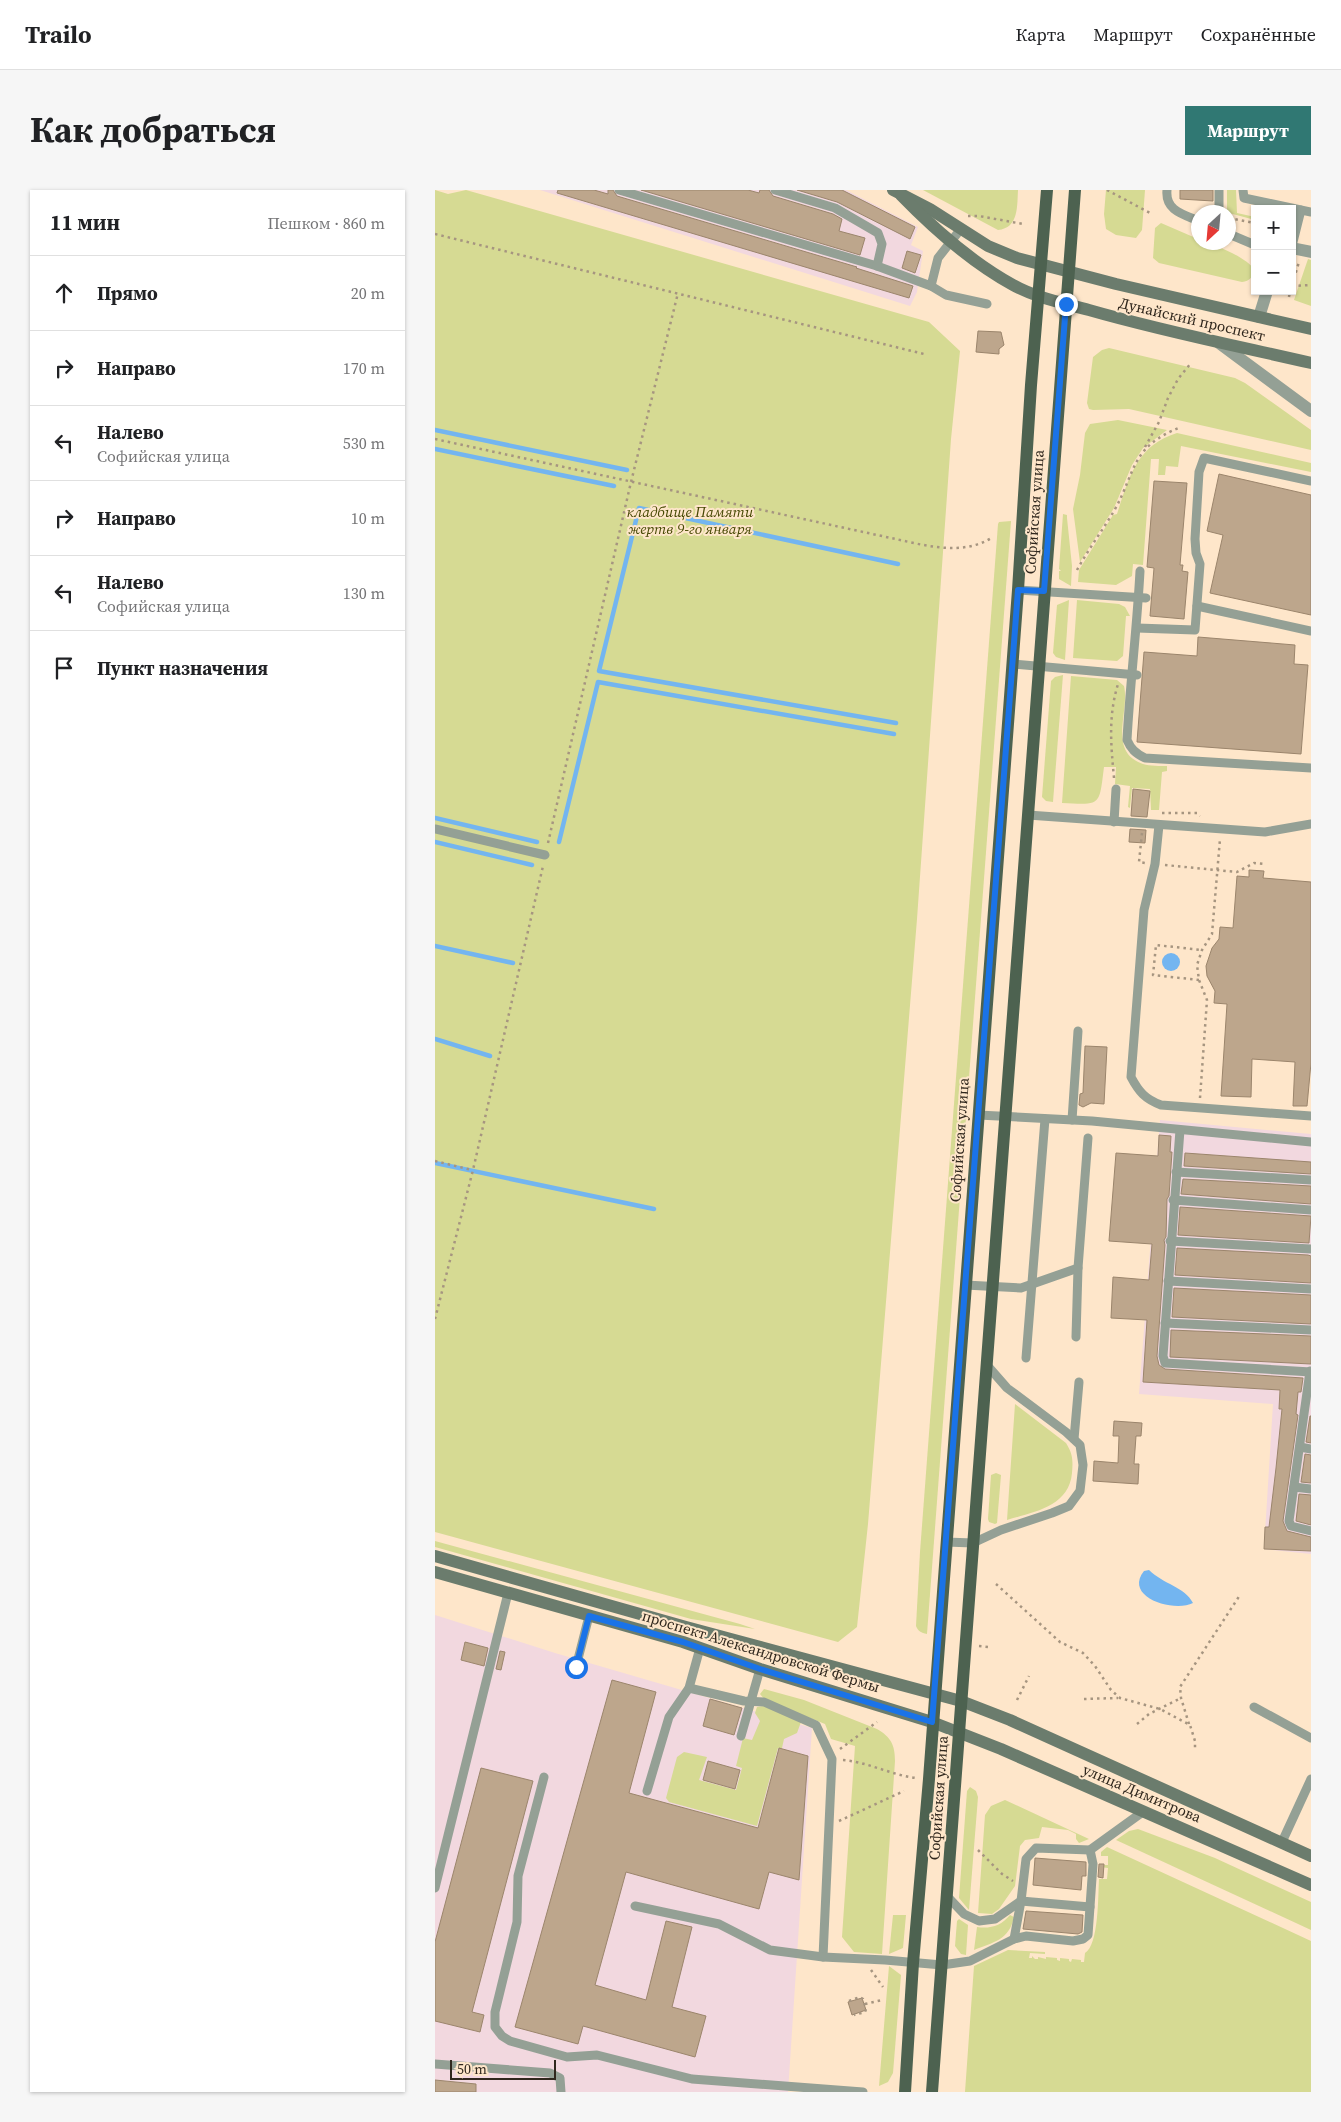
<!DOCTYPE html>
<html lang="ru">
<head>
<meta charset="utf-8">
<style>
	body { margin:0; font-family:"Source Serif 4",serif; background:#f6f6f6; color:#202124 }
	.controls { position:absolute; right:15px; top:15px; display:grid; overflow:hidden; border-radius:0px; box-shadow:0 1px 4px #0004 }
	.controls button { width:45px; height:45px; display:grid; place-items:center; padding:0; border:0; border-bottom:1px solid #e0e0e0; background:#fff; color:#202124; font:25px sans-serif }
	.compass { position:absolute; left:756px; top:15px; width:45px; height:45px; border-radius:50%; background:#fff; box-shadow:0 1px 4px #0004; rotate:206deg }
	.scale { position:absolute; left:15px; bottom:12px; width:106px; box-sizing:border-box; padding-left:5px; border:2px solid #30271d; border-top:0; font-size:14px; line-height:18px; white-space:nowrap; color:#30271d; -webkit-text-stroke:4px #fee6ca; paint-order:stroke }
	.stop { position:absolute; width:15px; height:15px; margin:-11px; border:4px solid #1a73e8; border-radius:50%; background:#fff }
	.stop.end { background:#1a73e8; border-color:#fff; box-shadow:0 1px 5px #0008 }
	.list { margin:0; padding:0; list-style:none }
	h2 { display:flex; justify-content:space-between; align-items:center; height:65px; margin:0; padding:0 20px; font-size:21px }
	h2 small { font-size:16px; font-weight:400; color:#757577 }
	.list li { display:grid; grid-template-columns:32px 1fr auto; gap:15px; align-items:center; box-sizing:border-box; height:75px; padding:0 20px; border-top:1px solid #e0e0e0 }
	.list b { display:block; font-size:19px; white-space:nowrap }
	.list p { margin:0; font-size:16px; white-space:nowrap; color:#757577 }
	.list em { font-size:16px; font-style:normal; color:#757577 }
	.icon { flex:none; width:28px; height:28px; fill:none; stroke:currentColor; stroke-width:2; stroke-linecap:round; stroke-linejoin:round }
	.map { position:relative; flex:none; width:876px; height:1902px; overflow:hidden; border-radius:0px }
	header { display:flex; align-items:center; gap:30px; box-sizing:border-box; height:70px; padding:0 25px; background:#fff; border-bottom:1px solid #e0e0e0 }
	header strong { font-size:24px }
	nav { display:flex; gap:28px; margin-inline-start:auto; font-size:18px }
	.intro { display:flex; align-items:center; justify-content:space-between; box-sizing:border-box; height:120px; padding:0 30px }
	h1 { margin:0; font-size:35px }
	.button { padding:12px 22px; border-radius:0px; background:#307873; color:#fff; font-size:18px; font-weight:700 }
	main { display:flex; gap:30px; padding:0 30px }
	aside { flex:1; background:#fff; border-radius:0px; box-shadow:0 1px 4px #0004 }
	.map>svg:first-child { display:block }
	.industrial { fill:#f2d8df }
	.green { fill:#d6da93 }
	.water { fill:#73b5f0 }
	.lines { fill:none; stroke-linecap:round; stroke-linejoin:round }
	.stream { stroke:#73b5f0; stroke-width:4.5 }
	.building { fill:#bda68c; stroke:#9b856c }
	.path { stroke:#a69580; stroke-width:2.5; stroke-dasharray:2.5 4; stroke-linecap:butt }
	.lane { stroke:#94a095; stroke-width:9 }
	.street { stroke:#94a095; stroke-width:12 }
	.secondary { stroke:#6b7c6d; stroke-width:12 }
	.primary { stroke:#4d6250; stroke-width:12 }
	.route { stroke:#1a73e8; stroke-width:6 }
	.labels { text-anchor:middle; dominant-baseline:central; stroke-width:4; stroke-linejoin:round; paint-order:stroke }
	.street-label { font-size:15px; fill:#30271d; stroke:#fee6ca }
	.park-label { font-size:15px; font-style:italic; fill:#464803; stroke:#fee6ca }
</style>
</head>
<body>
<header>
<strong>Trailo</strong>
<nav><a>Карта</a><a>Маршрут</a><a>Сохранённые</a></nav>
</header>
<div class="intro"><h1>Как добраться</h1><a class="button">Маршрут</a></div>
<main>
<aside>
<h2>11 мин<small>Пешком · 860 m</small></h2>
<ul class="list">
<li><svg class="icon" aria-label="ahead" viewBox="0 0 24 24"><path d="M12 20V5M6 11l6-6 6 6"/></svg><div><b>Прямо</b></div><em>20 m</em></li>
<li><svg class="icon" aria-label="right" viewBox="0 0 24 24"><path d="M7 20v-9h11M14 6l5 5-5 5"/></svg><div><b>Направо</b></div><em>170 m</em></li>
<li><svg class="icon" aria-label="left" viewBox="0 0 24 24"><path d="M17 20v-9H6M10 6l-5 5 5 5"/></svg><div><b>Налево</b><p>Софийская улица</p></div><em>530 m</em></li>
<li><svg class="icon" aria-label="right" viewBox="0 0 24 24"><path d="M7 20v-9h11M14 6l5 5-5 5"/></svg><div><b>Направо</b></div><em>10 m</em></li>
<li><svg class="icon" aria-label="left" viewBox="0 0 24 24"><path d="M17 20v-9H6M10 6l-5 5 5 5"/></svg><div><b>Налево</b><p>Софийская улица</p></div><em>130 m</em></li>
<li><svg class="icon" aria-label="arrive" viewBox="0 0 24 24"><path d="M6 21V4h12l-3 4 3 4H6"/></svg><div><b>Пункт назначения</b></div></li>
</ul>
</aside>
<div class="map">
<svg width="876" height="1902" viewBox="0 0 876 1902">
	<rect width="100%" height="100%" fill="#fee6ca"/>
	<!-- industrial -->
	<g class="industrial">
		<path d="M105,0H411L483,37L476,55L488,61L482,102L475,116Z"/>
		<path d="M725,930L876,944V1364L829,1359L838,1214L704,1204Z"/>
		<path d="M0,1425L120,1463L377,1538L353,1902H0Z"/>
	</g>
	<!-- green -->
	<g class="green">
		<path d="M0,0L13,4L31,0L494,132L525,161L516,249L482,729L433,1334L422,1437L403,1452L0,1342Z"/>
		<path d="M488,0H583C582,16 584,38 563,40Z"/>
		<path d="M671,0H710L707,40L701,48L681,45L671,39L669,24Z"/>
		<path d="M792,0H801L802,23L820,27V30L794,23L792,21Z"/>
		<path d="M726,33L763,49L764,52C777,52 812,68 819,79C818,87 815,91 807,92L724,73L718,68L720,38Z"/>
		<path d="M873,69L876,70V116L859,110Z"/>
		<path d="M674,158L800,188L810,193L876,240V260L694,219L658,220L654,219L652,213L658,167L667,160Z"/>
		<path d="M683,230L732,240L708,258L697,275L679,318L645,372L638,319L645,285L650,243L655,234Z"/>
		<path d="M742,243L876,273V282L746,256L743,277L731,276L730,285H723L724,269H716L708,375L698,374L697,386L681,395L643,392L644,380L678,325L682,324C694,287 702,255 742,243Z"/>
		<path d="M628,324L632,325V328L637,376L636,396L624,389V381H626L624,379Z"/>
		<path d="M576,331L492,1444C486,1443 483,1441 481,1436L485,1362L563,334L564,332Z"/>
		<path d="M634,410L630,470L621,467L618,463L622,415Z"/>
		<path d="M642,410L684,414L690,417L695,426H691L688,466L682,471L638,468Z"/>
		<path d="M628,485L618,612L611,611L607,607L616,491L620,487Z"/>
		<path d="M636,486L682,490L689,496C695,521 672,562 708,574C715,576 725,576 732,576V581L727,582L724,620H716L715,599L697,598L695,618L693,617L695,596L680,594L681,577H669C664,616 667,615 627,613Z"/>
		<path d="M580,1214L631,1253C638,1264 638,1271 637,1283C634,1317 598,1322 572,1330Z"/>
		<path d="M561,1283L566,1285L562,1333L560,1334L554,1332L553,1329L556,1285Z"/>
		<path d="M0,1351L305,1434L320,1439L256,1429L0,1357Z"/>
		<path d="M329,1499L369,1510L442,1539C456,1547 460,1555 460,1571L447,1764L419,1762L407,1747L420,1556L396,1549L390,1534L330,1510L325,1504Z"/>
		<path d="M329,1516L366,1532L362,1543L349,1549L347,1558H343L322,1636L234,1612L231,1608L242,1567L249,1562L272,1567L264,1590L301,1600L307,1578L301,1576L308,1548L317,1550L325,1531L320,1523L322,1517Z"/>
		<path d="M535,1597L541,1601L543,1607L534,1720L524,1708L532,1601Z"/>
		<path d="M570,1610L654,1649L644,1653L641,1649V1644L633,1640L607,1637L604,1648L590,1650L585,1656L580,1696L564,1719L557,1724L543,1723L550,1625L556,1616Z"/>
		<path d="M703,1639L780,1668L876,1712V1740L681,1650L694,1641Z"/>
		<path d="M672,1657L876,1751V1902H530L539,1776L573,1760L610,1762V1764L595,1763L594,1768H597V1766L600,1769H603V1767L611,1769V1767L622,1768V1770L625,1771V1768L634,1769V1771L636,1772L637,1769L646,1770V1772H649L650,1763C664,1755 663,1705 664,1689H672L673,1678L665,1677V1675H673V1666H666V1662Z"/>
		<path d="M458,1725H471L468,1758L454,1764Z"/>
		<path d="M575,1725L579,1727C574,1750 559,1752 539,1760L542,1737C555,1739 566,1736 575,1725Z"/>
		<path d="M524,1729L533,1735L531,1765L526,1764L520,1756L522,1731Z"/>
		<path d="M454,1776L466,1785L458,1883L453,1892L444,1896Z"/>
	</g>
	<!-- water -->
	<g class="water">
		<circle cx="736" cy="772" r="9"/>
		<path d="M714,1380C728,1394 750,1397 758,1413C739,1423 688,1407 709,1381Z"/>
	</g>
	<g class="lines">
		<!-- stream -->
		<g class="stream">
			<path d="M0,240L192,280"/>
			<path d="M0,259L179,296"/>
			<path d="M461,533L164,481L204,318L463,374"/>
			<path d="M0,628L102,652"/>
			<path d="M0,652L97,675"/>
			<path d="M124,652L163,492L459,544"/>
			<path d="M0,756L78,773"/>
			<path d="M0,849L55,866"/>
			<path d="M0,973L219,1019"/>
		</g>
	</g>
	<!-- building -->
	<g class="building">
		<path d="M123,0H159L173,4V0H178L182,6L422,77L421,78L478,96L474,108L122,3Z"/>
		<path d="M206,0H313L324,3L325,0H334L338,6L398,24L407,29L404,41L430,48L425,65Z"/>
		<path d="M362,0H407L480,37L475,49L402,12Z"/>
		<path d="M745,0H778V11L745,9Z"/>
		<path d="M472,61L486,65L480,83L467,78Z"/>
		<path d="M543,141L566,142L569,155L564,159V164L541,162Z"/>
		<path d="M784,284L876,305V425L775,403L788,345L772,341Z"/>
		<path d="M719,291L752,293L745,375H748L747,381L753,382L749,429L715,426L719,378L712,377Z"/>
		<path d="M763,447L860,455L859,474L873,475L866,564L702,552L709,462L762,466Z"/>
		<path d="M698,599L715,601L712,627L696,626Z"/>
		<path d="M695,639L711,640L710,653L694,652Z"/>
		<path d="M814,680L829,681L828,688L876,692V873L872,916H858L860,872L817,869L816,907L786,906L792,814L779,813L780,801L772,786L771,776L777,758L784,749L785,737L798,738L802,686L814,687Z"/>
		<path d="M650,856L672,857L669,914L656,913L648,917L644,915L645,904L648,903Z"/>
		<path d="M724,945L736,946L735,962H737L734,1006L732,1009L731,1047L729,1050L730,1055L722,1166L724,1175L730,1179L868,1188L866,1202H863L861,1224L863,1225L848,1331L852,1341L876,1347V1361L829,1359L830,1337H834L841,1278L847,1219H844L845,1200L708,1192L712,1130L676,1128L678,1087L714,1090L717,1054L674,1051L681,963L723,966Z"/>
		<path d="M750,963L876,972V984L749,976Z"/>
		<path d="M748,989L876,996V1014L746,1004Z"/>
		<path d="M745,1017L876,1026L874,1053L743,1045Z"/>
		<path d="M742,1058L873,1065L876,1066V1093L740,1085Z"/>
		<path d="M739,1098L876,1105V1134L737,1127Z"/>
		<path d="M736,1140L876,1146V1174L735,1167Z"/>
		<path d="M875,1226H876V1253L871,1252Z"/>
		<path d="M679,1231L707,1233L706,1246H701L699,1274H704L703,1294L658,1291L659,1271L683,1273L684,1246H678Z"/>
		<path d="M870,1264L876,1265V1293L866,1292Z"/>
		<path d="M864,1304L876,1305V1335L861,1331Z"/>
		<path d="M30,1452L53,1458L49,1476L26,1470Z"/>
		<path d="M65,1461L70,1462L66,1480L61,1479Z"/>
		<path d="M177,1490L221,1502L194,1603L323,1638L344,1558L373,1566L364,1690L334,1682L324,1719L191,1682L160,1795L211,1810L231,1731L257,1737L237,1817L271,1826L260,1867L148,1836L143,1854L80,1837Z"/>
		<path d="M275,1509L307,1518L299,1545L268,1536Z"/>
		<path d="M273,1571L305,1580L300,1599L268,1590Z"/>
		<path d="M46,1578L98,1591L37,1822L49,1825L45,1842L0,1831V1752Z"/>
		<path d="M600,1668L651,1672V1686H647L646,1700L598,1695Z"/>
		<path d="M664,1674H669L668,1688L663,1687Z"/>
		<path d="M591,1721L648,1725L647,1742L643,1744L588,1739Z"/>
		<path d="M427,1808L431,1820L417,1825L413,1812Z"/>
		<path d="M0,1890L41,1894V1902H0Z"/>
	</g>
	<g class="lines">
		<!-- path -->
		<g class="path">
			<path d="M672,0L715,23"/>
			<path d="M533,26H544L588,34"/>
			<path d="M794,28L820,33"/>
			<path d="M0,44L489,164"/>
			<path d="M857,95L864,72"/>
			<path d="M857,96L876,95"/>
			<path d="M854,107L855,101"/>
			<path d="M0,249L456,348C489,355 527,367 558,347"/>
			<path d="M710,257L724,232L733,208L743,189L756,173"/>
			<path d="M642,380C653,360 667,341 679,321C702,280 695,257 746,237"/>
			<path d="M679,588C676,555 673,527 683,494"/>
			<path d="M727,623H762L765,626"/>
			<path d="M707,643L704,672L710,673"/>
			<path d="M113,653L196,292L243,103"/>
			<path d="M730,675L802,682L819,673L829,674"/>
			<path d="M764,790L718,785L721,755L767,760"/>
			<path d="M765,908L772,810L764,790L762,775L767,760L777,744L785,649"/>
			<path d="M0,971L37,980"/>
			<path d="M0,1129L38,980L108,676"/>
			<path d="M561,1394L625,1452L648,1463L660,1476L676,1500L685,1508L725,1519L755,1535L760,1551V1561"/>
			<path d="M544,1456L554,1457"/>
			<path d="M649,1509L683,1508"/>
			<path d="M582,1510L594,1486"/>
			<path d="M702,1534L714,1524L746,1508"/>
			<path d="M754,1534L746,1508L745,1497L805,1405"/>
			<path d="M405,1559L442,1532"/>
			<path d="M408,1570C433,1572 456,1585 481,1588"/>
			<path d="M404,1631L469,1601"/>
			<path d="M543,1660L567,1684L578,1691"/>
			<path d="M436,1780L448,1797"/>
			<path d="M414,1811L425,1807L428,1809L431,1819L430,1822L419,1825"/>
			<path d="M430,1814L447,1810"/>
		</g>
		<!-- lane -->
		<g class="lane">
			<path d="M184,0L442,76L496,96L511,105L552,114"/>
			<path d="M340,0L400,18L443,43L447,54L442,76"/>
			<path d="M732,0C730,20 747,24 764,31"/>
			<path d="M808,0L809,8L876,22"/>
			<path d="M784,22V0"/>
			<path d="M794,44L820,55"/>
			<path d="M857,56L866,20"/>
			<path d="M496,96L503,68L525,40"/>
			<path d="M705,381C702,438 695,493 692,550C696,559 700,563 710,568L876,578"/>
			<path d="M583,400L711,408"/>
			<path d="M762,416L876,441"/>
			<path d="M702,438L760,440L765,374L761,363L760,349L764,282L769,268L876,291"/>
			<path d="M577,474L702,485"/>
			<path d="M593,625L830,642L876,634"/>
			<path d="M679,632L681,599"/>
			<path d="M724,635L720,674L709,720L696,887C704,902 710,909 726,915L876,926"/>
			<path d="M0,639L110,665"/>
			<path d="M543,925L657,931L876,952"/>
			<path d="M637,930L643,841"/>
			<path d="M745,940L728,1166L730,1173L876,1182"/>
			<path d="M741,982L876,990"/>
			<path d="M738,1010L876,1020"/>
			<path d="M735,1051L876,1059"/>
			<path d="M733,1091L876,1099"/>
			<path d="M530,1095L586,1098L643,1078"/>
			<path d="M730,1133L876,1140"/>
			<path d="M641,1147L643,1078L653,948"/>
			<path d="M591,1168L610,929"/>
			<path d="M875,1181L854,1331L856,1336L876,1341"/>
			<path d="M639,1249L644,1192"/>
			<path d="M865,1257L876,1259"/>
			<path d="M859,1297L876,1299"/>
			<path d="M511,1352L538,1353L566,1340L617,1323L634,1316L645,1301L648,1275L645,1255L631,1242L572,1198L551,1174"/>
			<path d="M141,1477L154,1426"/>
			<path d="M254,1498L309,1511L329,1512L381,1535L397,1569L388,1767"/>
			<path d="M819,1517L876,1548"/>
			<path d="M306,1546L325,1479"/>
			<path d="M109,1587L83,1686L82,1732L60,1822V1837L67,1846L75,1851L132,1867L162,1865L257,1889L428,1902"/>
			<path d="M212,1601L234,1527L254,1498L265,1458"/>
			<path d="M847,1652L876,1589"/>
			<path d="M0,1698L73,1403"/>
			<path d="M512,1706L529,1724L544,1731L560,1729L586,1711L655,1717"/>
			<path d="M200,1716L284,1734L335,1760L388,1767L450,1770L507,1775L535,1771L579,1749L591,1746L638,1751L648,1749L653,1745L658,1674L655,1660"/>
			<path d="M579,1749L586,1711L591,1669L601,1658L655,1660L709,1621"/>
			<path d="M0,1874L115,1883L125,1888L126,1902"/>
		</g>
		<!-- street -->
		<g class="street">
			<path d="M857,58L876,62"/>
			<path d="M824,127L832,101"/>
			<path d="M784,153L876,221"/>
		</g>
		<!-- secondary -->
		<g class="secondary">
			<path d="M458,0L495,19L553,56L582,68L681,94L876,139"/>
			<path d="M466,5C499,39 536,72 578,95C601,108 629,113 654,120C727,141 802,156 876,173"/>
			<path d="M0,1366L251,1437L526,1511L575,1530L876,1666"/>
			<path d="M0,1382L248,1452L325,1479L497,1532L566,1559L876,1695"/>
		</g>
		<!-- primary -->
		<g class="primary">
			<path d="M470,1902L478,1773L494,1589L583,400L596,195L612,0"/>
			<path d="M497,1902L640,0"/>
		</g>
	</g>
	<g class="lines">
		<!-- route -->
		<path class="route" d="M141,1477L154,1426L248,1452L325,1479L497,1532L583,400L609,401L631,114"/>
	</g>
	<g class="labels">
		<!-- street labels -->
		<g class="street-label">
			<text transform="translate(757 129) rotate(13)">Дунайский проспект</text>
			<text transform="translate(599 322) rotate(-86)">Софийская улица</text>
			<text transform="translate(524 950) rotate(-86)">Софийская улица</text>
			<text transform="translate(326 1461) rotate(17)">проспект Александровской Фермы</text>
			<text transform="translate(707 1603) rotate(23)">улица Димитрова</text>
			<text transform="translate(503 1608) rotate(-86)">Софийская улица</text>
		</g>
		<!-- park labels -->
		<g class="park-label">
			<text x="255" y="321">кладбище Памяти<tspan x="255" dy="17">жертв 9-го января</tspan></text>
		</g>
	</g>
</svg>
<div class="controls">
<button>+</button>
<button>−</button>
</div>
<svg class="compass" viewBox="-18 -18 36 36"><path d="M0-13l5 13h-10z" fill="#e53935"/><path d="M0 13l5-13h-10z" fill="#757577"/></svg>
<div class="scale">50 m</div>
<div class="stop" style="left:141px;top:1477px"></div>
<div class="stop end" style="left:631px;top:114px"></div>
</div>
</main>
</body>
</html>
